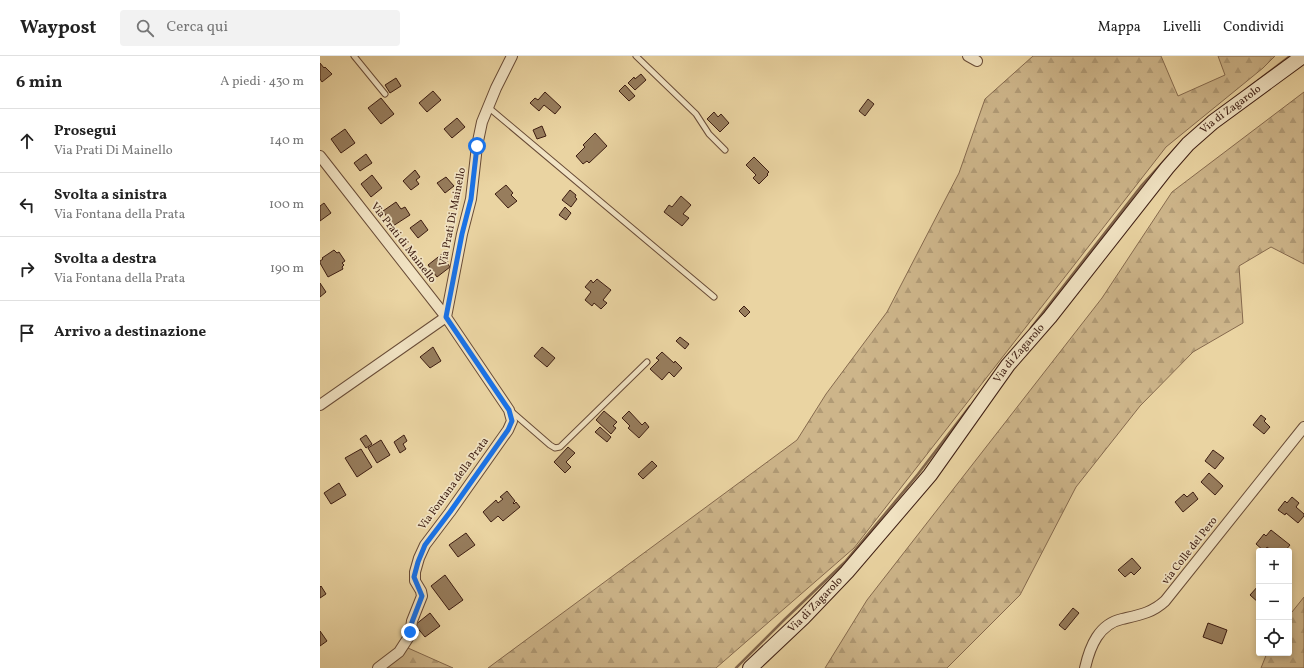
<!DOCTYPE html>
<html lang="it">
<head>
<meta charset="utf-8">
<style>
	body { margin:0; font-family:Vollkorn,serif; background:#f2f2f2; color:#222 }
	.controls { position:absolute; right:12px; bottom:12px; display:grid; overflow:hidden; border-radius:4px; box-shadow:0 2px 6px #0003 }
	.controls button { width:36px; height:36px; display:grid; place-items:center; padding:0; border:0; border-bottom:1px solid #e0e0e0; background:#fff; color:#222; font:20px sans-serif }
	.stop { position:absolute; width:12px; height:12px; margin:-9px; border:3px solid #1a73e8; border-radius:50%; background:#fff }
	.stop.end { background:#1a73e8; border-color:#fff; box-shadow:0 1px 4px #0008 }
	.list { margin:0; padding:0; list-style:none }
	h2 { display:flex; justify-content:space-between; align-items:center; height:52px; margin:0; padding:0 16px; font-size:17px }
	h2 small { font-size:13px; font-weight:400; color:#767676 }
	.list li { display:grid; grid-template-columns:26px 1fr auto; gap:12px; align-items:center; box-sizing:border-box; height:64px; padding:0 16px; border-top:1px solid #e0e0e0 }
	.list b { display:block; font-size:15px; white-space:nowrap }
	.list p { margin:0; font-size:13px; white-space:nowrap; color:#767676 }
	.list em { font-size:13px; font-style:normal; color:#767676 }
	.icon { flex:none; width:22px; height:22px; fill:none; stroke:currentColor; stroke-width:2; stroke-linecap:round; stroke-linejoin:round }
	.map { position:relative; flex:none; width:984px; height:612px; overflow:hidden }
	header { display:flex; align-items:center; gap:24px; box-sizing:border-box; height:56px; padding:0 20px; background:#fff; border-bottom:1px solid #e0e0e0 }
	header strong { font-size:19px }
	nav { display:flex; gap:22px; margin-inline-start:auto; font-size:14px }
	.search { width:280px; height:36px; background:#f2f2f2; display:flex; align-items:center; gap:10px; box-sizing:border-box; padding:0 14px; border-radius:4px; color:#767676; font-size:15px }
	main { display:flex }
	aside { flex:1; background:#fff }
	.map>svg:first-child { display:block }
	.forest { fill:url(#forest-firs); stroke:#866a4e }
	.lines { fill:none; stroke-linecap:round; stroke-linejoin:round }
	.stream { stroke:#82664b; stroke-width:2.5 }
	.building { fill:#977d5d; stroke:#3e1e13 }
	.lane-casing { stroke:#694c37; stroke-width:7 }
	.street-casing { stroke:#694c37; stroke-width:12 }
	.secondary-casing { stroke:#3e1e13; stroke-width:16 }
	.lane { stroke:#f1e3c3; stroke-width:5 }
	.street { stroke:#f1e3c3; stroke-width:10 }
	.secondary { stroke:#f1e3c3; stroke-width:14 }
	.route { stroke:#1a73e8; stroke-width:5 }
	.labels { text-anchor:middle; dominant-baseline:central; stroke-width:3.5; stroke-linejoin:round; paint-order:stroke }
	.street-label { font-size:11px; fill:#3e1e13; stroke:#f1e3c3 }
</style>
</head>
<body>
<header>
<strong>Waypost</strong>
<div class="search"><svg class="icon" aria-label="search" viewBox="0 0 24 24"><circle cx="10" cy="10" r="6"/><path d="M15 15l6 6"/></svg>Cerca qui</div>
<nav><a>Mappa</a><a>Livelli</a><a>Condividi</a></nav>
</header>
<main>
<aside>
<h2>6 min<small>A piedi · 430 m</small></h2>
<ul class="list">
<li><svg class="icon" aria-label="ahead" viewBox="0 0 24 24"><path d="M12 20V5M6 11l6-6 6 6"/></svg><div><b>Prosegui</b><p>Via Prati Di Mainello</p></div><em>140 m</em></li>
<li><svg class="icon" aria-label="left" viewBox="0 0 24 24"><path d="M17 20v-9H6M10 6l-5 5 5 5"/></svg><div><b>Svolta a sinistra</b><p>Via Fontana della Prata</p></div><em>100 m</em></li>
<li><svg class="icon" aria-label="right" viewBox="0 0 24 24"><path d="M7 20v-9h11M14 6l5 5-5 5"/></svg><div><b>Svolta a destra</b><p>Via Fontana della Prata</p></div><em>190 m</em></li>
<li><svg class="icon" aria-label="arrive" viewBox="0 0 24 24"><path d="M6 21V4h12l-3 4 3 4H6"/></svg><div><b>Arrivo a destinazione</b></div></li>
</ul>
</aside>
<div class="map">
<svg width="984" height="612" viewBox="0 0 984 612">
	<defs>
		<pattern id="forest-firs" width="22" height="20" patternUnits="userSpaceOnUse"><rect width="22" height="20" fill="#cdb58a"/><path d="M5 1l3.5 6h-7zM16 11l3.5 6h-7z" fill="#b19b76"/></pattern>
	</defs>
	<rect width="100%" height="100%" fill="#ead4a2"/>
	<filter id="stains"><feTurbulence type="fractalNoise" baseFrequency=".005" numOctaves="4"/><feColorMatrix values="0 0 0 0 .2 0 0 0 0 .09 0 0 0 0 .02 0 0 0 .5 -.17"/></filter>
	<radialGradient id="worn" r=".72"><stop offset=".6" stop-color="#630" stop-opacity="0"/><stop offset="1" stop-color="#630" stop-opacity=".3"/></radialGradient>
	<!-- forest -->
	<g class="forest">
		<path d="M713,0H841L858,40L905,19L898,0H955L943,12L846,91L534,492L396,612H168L477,384L506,338L567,256L639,117L665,43Z"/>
		<path d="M984,36V208L951,191L919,210L923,267L873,296L820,350L756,431L700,539L627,612H505L547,544L782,242L852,136Z"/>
		<path d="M984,541V612H941L947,597H969V557L972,556Z"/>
		<path d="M88,592L133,612H64Z"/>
	</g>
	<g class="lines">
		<!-- stream -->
		<g class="stream">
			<path d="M928,32L970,0"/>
			<path d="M711,272L822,129L862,85"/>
			<path d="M416,612L465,563L525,506L598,418L650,350"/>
		</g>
	</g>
	<!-- building -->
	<g class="building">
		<path d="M0,7L4,12L5,11L12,18L2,26L0,23Z"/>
		<path d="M321,18L326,24L315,34L308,27L314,21L315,23Z"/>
		<path d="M76,22L81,30L70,37L65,29Z"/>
		<path d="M305,29L315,40L309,45L299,35Z"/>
		<path d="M113,35L121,44L107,56L99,47Z"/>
		<path d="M225,36L241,51L235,58L224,49L219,55L210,47L215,42L218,44Z"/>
		<path d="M61,42L74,58L61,68L48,52Z"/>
		<path d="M548,43L554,48L545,60L539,55Z"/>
		<path d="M394,56L398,61L401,58L409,67L400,76L387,63Z"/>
		<path d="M137,62L145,71L132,82L124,73Z"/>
		<path d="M222,70L226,80L217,83L213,74Z"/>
		<path d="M25,73L35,87L21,97L11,83Z"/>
		<path d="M275,77L287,90L269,107L267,105L263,108L256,100L265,91L263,89Z"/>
		<path d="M46,98L52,107L40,115L34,107Z"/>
		<path d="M434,101L449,116L447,118L448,119L439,128L433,122L436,119L426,109Z"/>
		<path d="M95,114L100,121L96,124L99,128L91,134L83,125Z"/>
		<path d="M52,119L62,132L51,141L41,128Z"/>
		<path d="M126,121L134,130L125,137L117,127Z"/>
		<path d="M186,129L193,137L191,139L197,145L188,152L175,138Z"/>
		<path d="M250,134L256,139L255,141L257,143L251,151L242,144Z"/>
		<path d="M361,140L371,149L363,158L369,162L362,170L344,156L349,149L352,151Z"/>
		<path d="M76,146L81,153L85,151L90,159L73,170L63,155Z"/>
		<path d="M4,147L11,157L0,165V150Z"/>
		<path d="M245,151L251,157L246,164L239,159Z"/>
		<path d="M101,164L108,174L98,182L90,172Z"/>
		<path d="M14,194L17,197L19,196L25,205L22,207L24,209L22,211L23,213L8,221L0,207V205L3,203L2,202Z"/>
		<path d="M122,198L128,206L127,207L130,211L117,221L108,209Z"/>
		<path d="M277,223L291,234L283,244L287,247L281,253L274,247L272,250L265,244L271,236L265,231L271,224L273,227Z"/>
		<path d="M0,227L6,236L0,241Z"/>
		<path d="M424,250L430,256L425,261L419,255Z"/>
		<path d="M360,281L369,288L365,293L356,285Z"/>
		<path d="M113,291L121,305L110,312L100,301Z"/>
		<path d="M222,291L235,302L227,311L214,300Z"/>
		<path d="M342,296L354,307L355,305L362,312L354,321L349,316L342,324L330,313L339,304L336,302Z"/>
		<path d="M284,355L297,366L293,370L296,372L291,378L276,364Z"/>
		<path d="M309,355L322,369L325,366L329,371L319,382L308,372L310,370L302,362Z"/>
		<path d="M941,359L946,363L944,365L950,371L944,378L933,369Z"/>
		<path d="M280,371L291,381L287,386L275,376Z"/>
		<path d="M46,379L52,388L46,392L40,383Z"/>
		<path d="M84,379L87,385L83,388L86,393L80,397L74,386Z"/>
		<path d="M61,384L70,399L57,407L48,392Z"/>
		<path d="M248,391L255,397L246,406L251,411L245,417L234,406Z"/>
		<path d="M41,393L52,411L37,421L25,402Z"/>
		<path d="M893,394L904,402L895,413L885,405Z"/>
		<path d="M332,405L337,410L323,423L318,418Z"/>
		<path d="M889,417L903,430L895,439L881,426Z"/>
		<path d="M19,427L26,439L11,448L4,437Z"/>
		<path d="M187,435L195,445L193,447L194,448L196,446L200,451L183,465L178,460L171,466L163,456L176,444L178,447L183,443L180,441Z"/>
		<path d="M873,436L878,443L863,456L855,446L864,438L867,441Z"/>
		<path d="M972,441L979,447L976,451L984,458V460L978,467L966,457L965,459L958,454L965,445L967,447Z"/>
		<path d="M951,474L970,489L965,495H952L947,491L944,495L936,488L944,478L946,480Z"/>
		<path d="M146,477L155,489L138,501L129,489Z"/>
		<path d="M812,502L821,512L814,519L811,516L805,521L798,514Z"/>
		<path d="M125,519L143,544L129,554L111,530Z"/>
		<path d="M939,529V547L930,539Z"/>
		<path d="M1,530L6,538L0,542V531Z"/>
		<path d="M753,552L759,557L745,574L739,569Z"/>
		<path d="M110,557L120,570L105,581L95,569Z"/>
		<path d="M888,567L907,574L902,588L883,581Z"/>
		<path d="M0,575L7,585L0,590Z"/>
	</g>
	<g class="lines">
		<!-- lane casing -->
		<g class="lane-casing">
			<g id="lane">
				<path d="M34,0L65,38"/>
				<path d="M316,0L376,58L389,78L405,94"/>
				<path d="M168,51L394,241"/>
				<path d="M192,356L230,389L235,392L240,391L327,306"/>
			</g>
		</g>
		<!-- street casing -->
		<g class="street-casing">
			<g id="street">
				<path d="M648,0L657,5"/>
				<path d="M0,100L126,261L0,349"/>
				<path d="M58,612L79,596L90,579L92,565L102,540L101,535L95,525V516L99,502L105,489L130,456L188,374L192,365L189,354L126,261L142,178L151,143L157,90L162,66L176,32L192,0"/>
				<path d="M765,612C770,590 779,568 802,563C819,559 832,557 845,545L984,371"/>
			</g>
		</g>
		<!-- secondary casing -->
		<g class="secondary-casing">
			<g id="secondary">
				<path id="s1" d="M430,612L483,562L527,516L610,419L688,309L730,261L847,112L868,88L893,66L983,0"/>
			</g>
		</g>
		<!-- lane -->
		<use href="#lane" class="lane"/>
		<!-- street -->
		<use href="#street" class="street"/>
		<!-- secondary -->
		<use href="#secondary" class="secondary"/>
	</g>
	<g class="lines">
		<!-- route -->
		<path class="route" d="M90,576L92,566L102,540L94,521L98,506L105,489L130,456L188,374L192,365L189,354L126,261L142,178L151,143L157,90"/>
	</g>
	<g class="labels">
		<!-- street labels -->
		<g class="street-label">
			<text stroke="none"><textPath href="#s1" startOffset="739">Via di Zagarolo</textPath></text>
			<text transform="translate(133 161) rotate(-79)">Via Prati Di Mainello</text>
			<text transform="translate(83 187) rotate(52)">Via Prati di Mainello</text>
			<text stroke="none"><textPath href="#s1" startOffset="415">Via di Zagarolo</textPath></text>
			<text transform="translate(134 428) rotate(-54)">Via Fontana della Prata</text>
			<text transform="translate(870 495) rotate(-52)">via Colle del Pero</text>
			<text stroke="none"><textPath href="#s1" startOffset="91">Via di Zagarolo</textPath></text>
		</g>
	</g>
	<rect width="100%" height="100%" filter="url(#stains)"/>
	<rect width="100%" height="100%" fill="url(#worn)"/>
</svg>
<div class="controls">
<button>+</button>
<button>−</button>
<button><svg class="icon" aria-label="locate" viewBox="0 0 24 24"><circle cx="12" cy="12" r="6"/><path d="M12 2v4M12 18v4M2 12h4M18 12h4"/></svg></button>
</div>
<div class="stop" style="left:157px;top:90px"></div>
<div class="stop end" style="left:90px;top:576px"></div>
</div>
</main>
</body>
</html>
